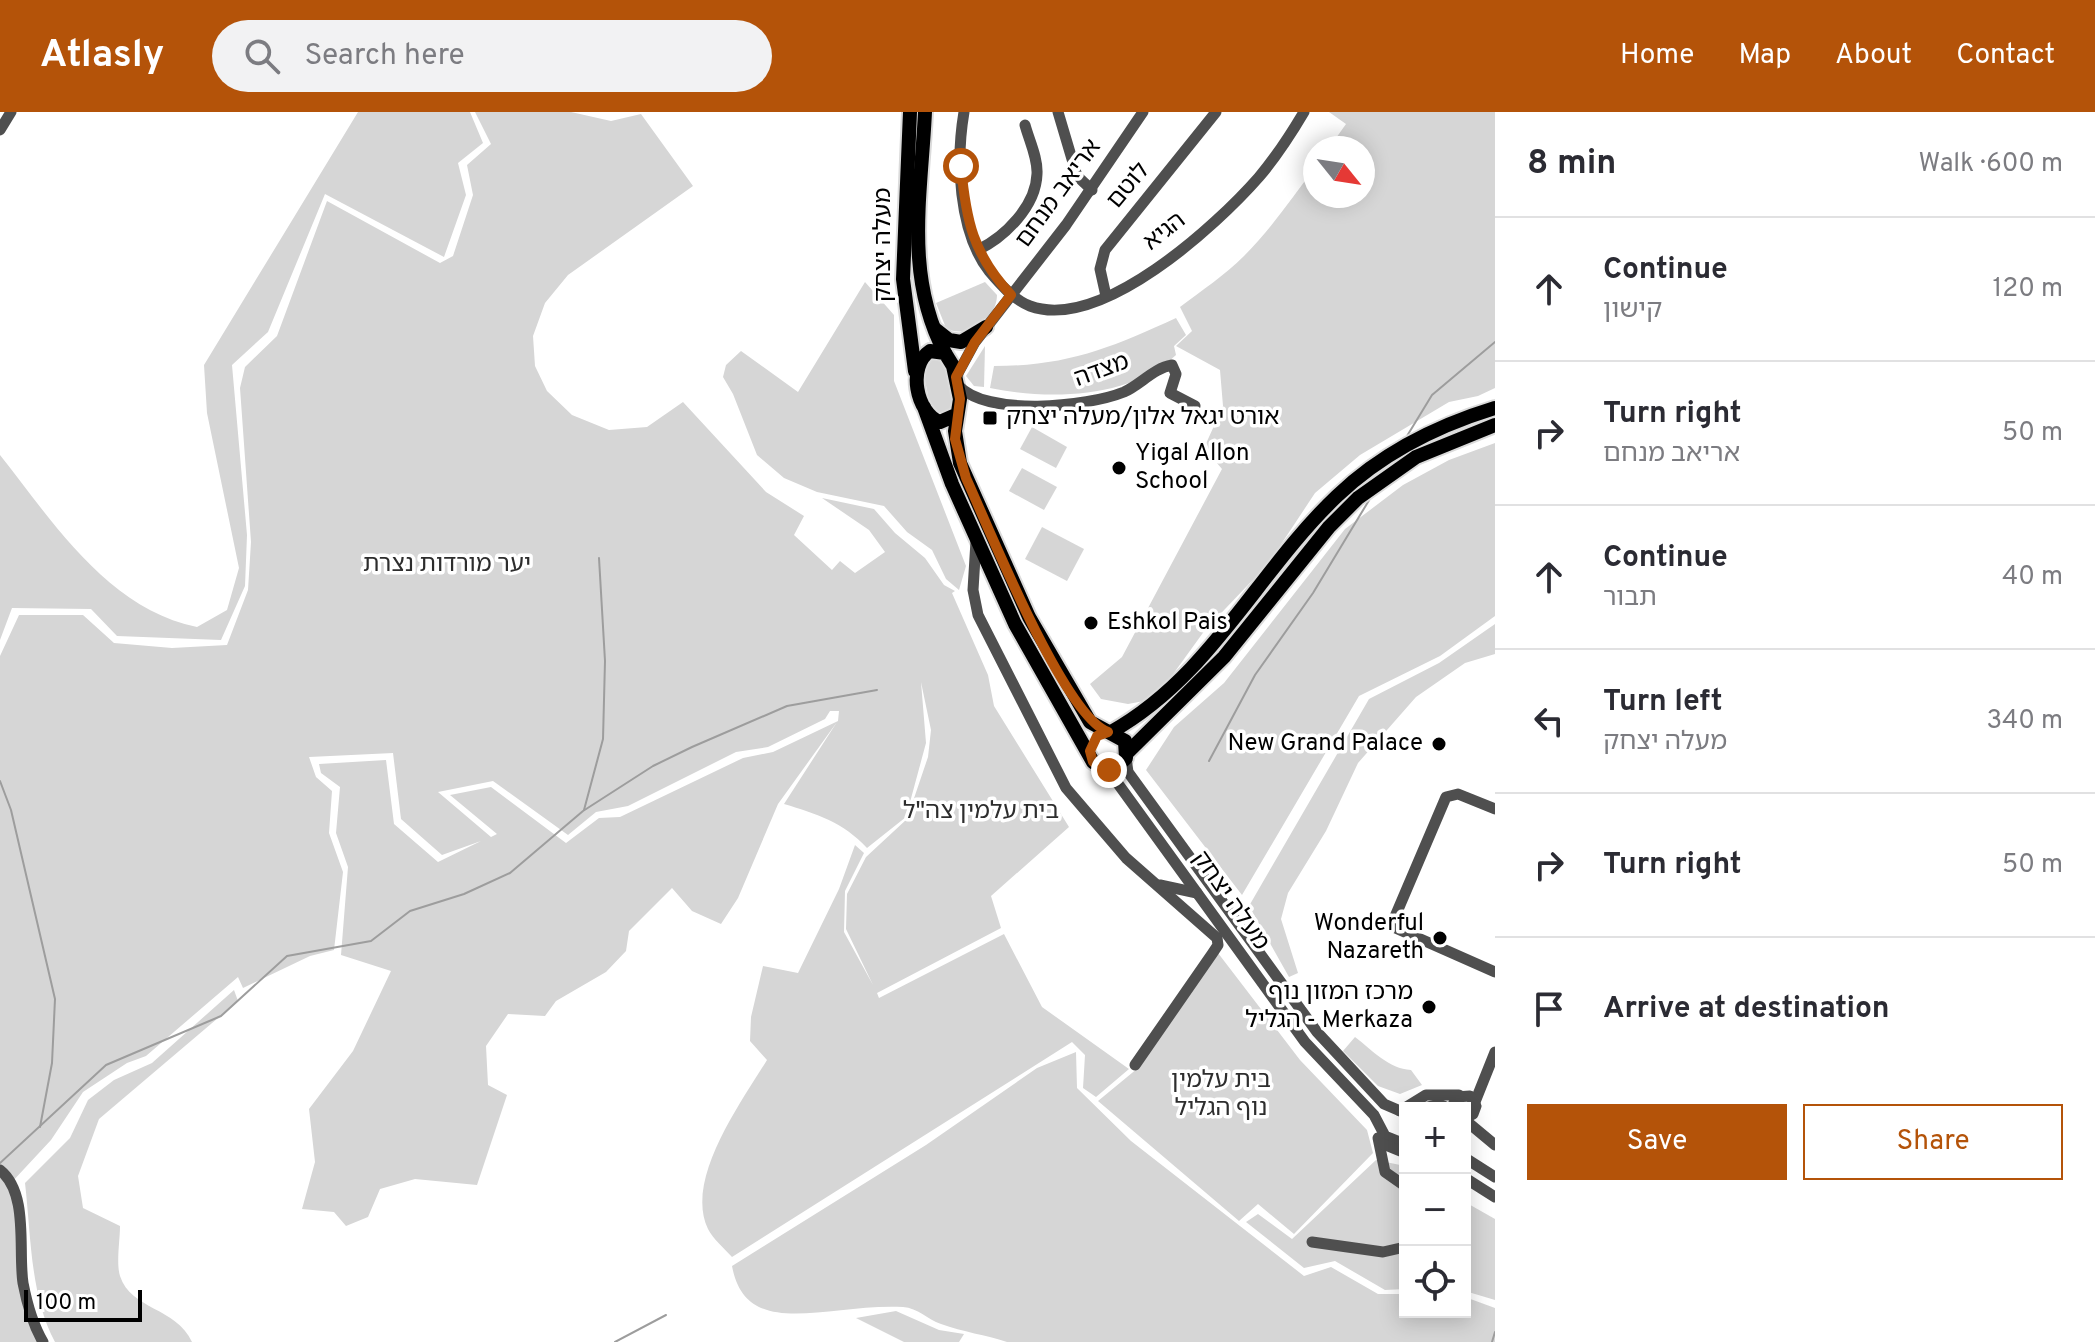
<!DOCTYPE html>
<html lang="en">
<head>
<meta charset="utf-8">
<style>
	body { margin:0; font-family:Overpass,"Noto Sans Hebrew",sans-serif; background:#f2f2f3; color:#2b2b33 }
	.controls { position:absolute; right:24px; bottom:24px; display:grid; overflow:hidden; border-radius:0px; box-shadow:0 4px 20px #0003 }
	.controls button { width:72px; height:72px; display:grid; place-items:center; padding:0; border:0; border-bottom:2px solid #e1e1e2; background:#fff; color:#2b2b33; font:40px sans-serif }
	.compass { position:absolute; left:1303px; top:24px; width:72px; height:72px; border-radius:50%; background:#fff; box-shadow:0 4px 20px #0003; rotate:120deg }
	.scale { position:absolute; left:24px; bottom:20px; width:118px; box-sizing:border-box; padding-left:8px; border:4px solid #000; border-top:0; font-size:22px; line-height:28px; white-space:nowrap; color:#000; -webkit-text-stroke:6px #fff; paint-order:stroke }
	.stop { position:absolute; width:24px; height:24px; margin:-18px; border:6px solid #b45309; border-radius:50%; background:#fff }
	.stop.end { background:#b45309; border-color:#fff; box-shadow:0 2px 8px #0008 }
	.list { margin:0; padding:0; list-style:none }
	h2 { display:flex; justify-content:space-between; align-items:center; height:104px; margin:0; padding:0 32px; font-size:34px }
	h2 small { font-size:26px; font-weight:400; color:#7c7c81 }
	.list li { display:grid; grid-template-columns:52px 1fr auto; gap:24px; align-items:center; box-sizing:border-box; height:144px; padding:0 32px; border-top:2px solid #e1e1e2 }
	.list b { display:block; font-size:30px; white-space:nowrap }
	.list p { margin:0; font-size:26px; white-space:nowrap; color:#7c7c81 }
	.list em { font-size:26px; font-style:normal; color:#7c7c81 }
	.actions { display:flex; gap:16px; padding:24px 32px }
	.actions a { flex:1; padding:18px 0; border:2px solid #b45309; border-radius:0px; text-align:center; font-size:28px; color:#b45309 }
	.actions .main { background:#b45309; color:#fff }
	.icon { flex:none; width:44px; height:44px; fill:none; stroke:currentColor; stroke-width:2; stroke-linecap:round; stroke-linejoin:round }
	.map { position:relative; flex:none; width:1495px; height:1230px; overflow:hidden }
	header { display:flex; align-items:center; gap:48px; box-sizing:border-box; height:112px; padding:0 40px; background:#b45309; color:#fff }
	header strong { font-size:38px }
	nav { display:flex; gap:44px; margin-inline-start:auto; font-size:28px }
	.search { width:560px; height:72px; background:#f2f2f3; display:flex; align-items:center; gap:20px; box-sizing:border-box; padding:0 28px; border-radius:44px; color:#7c7c81; font-size:30px }
	main { display:flex }
	aside { flex:1; background:#fff }
	.map>svg:first-child { display:block }
	.green { fill:#d6d6d6; fill-rule:evenodd }
	.lines { fill:none; stroke-linecap:round; stroke-linejoin:round }
	.stream { stroke:#9d9d9d; stroke-width:2 }
	.major-casing { stroke:#dbdbdb; stroke-width:18 }
	.minor { stroke:#4f4f4f; stroke-width:11 }
	.major { stroke:#000; stroke-width:14 }
	.route { stroke:#b45309; stroke-width:10 }
	.poi-dot { fill:#000; stroke:#fff; stroke-width:3 }
	.labels { text-anchor:middle; dominant-baseline:central; stroke-width:7; stroke-linejoin:round; paint-order:stroke }
	.street-label { font-size:24px; fill:#000; stroke:#fff }
	.poi-label { font-size:24px; fill:#000; stroke:#fff; text-anchor:start }
	.park-label { font-size:24px; fill:#2d2d2d; stroke:#fff }
</style>
</head>
<body>
<header>
<strong>Atlasly</strong>
<div class="search"><svg class="icon" aria-label="search" viewBox="0 0 24 24"><circle cx="10" cy="10" r="6"/><path d="M15 15l6 6"/></svg>Search here</div>
<nav><a>Home</a><a>Map</a><a>About</a><a>Contact</a></nav>
</header>
<main>
<div class="map">
<svg width="1495" height="1230" viewBox="0 0 1495 1230">
	<rect width="100%" height="100%" fill="#fff"/>
	<!-- green -->
	<g class="green">
		<path d="M358,0H470L483,31L458,51L466,83L444,145L325,82L268,220L232,253L247,423L245,474L221,528L117,524L91,497L12,496L0,528V343C53,410 108,497 197,515L227,498L239,456L207,301L204,253Z"/>
		<path d="M475,0H571L611,9L641,2L693,74L568,163L545,191L533,224L535,254L547,279L572,303L609,318L647,315L683,290L766,380L804,404L794,423L832,458L840,449L855,461L885,440L869,418L822,386L874,397L895,421L925,446L944,473L955,479L952,481L988,563L994,594L1069,715L991,784L1001,816L877,881L879,886L1004,822L1042,895L1129,957L1096,985L1083,976L1085,943L1072,930L732,1145C725,1137 713,1127 708,1117C684,1068 742,989 767,948L750,929L751,905L763,854L798,861L839,777L855,733L864,741L845,779L844,820L873,873L846,817L847,782L866,745L907,707L928,645L931,618L921,570L926,631L906,705L867,736C843,710 817,702 784,692L837,610L778,692L738,786L721,812L692,799L672,776L629,819L626,839L606,860L556,889L545,904L508,902L486,934L488,973L507,983L477,1073L415,1067L380,1077L368,1105L346,1114L334,1100L302,1097L315,1050L309,997L353,939L391,859L341,843L348,755L336,721L340,675L321,661L319,652L386,648L394,712L438,750L481,729L442,743L401,707L393,641L309,645L316,665L332,679L329,721L343,760L334,838L310,844L243,876L238,865L146,944L127,951L83,980L51,1028L11,1071L21,1152L41,1230H0V544L19,503H83L114,531L172,536L227,533L248,478L251,430L240,276L245,255L277,224L327,89L440,151L453,144L473,83L467,53L491,32ZM830,599H839L838,609L773,640L743,646L620,705L599,706L566,731L491,675L450,683L497,722L491,725L438,680L493,669L568,723L596,700L628,694L736,640L768,635L825,607Z"/>
		<path d="M1329,0H1495V276L1478,284L1449,290L1360,343L1315,381L1268,452L1205,518L1171,565L1144,589L1128,592L1101,587L1090,572L1122,545L1222,357L1204,336L1223,294L1220,258L1176,234L1192,219L1180,195C1201,179 1225,163 1244,144C1270,118 1293,85 1315,55V84H1363V36H1329L1346,12Z"/>
		<path d="M865,170L894,203V269L966,454L959,478L946,467L932,438L907,420L884,394L817,380L784,366L757,343L733,282L723,265L726,253L741,239L798,280Z"/>
		<path d="M985,170L997,183C997,207 967,228 946,216L936,191Z"/>
		<path d="M1176,206L1186,223L1174,234L1176,243C1130,287 1048,288 990,276L994,254C1067,254 1111,236 1176,206Z"/>
		<path d="M985,234L984,275L974,274L966,264Z"/>
		<path d="M938,245L945,251L953,288L951,299L941,303L930,293L923,259L929,247Z"/>
		<path d="M1032,315L1067,335L1056,356L1020,337Z"/>
		<path d="M1495,331V504L1440,544L1359,584L1242,783L1146,658L1174,615L1224,571L1345,417L1403,373L1449,348Z"/>
		<path d="M1022,356L1057,375L1044,398L1009,379Z"/>
		<path d="M1042,415L1084,437L1067,469L1025,447Z"/>
		<path d="M1495,512V542L1465,551L1416,585L1358,651L1326,719L1288,781L1281,807L1298,861L1289,865L1249,794L1369,587L1439,551Z"/>
		<path d="M1218,841L1300,948L1367,1018L1373,1041L1294,1122L1258,1092L1239,1109L1098,989L1138,956Z"/>
		<path d="M234,878L238,889L99,1007L78,1064L83,1096L120,1114C120,1128 116,1151 120,1164C131,1198 176,1195 192,1230H55C30,1184 31,1122 25,1071L70,1026L88,988L114,968L152,951Z"/>
		<path d="M1355,925C1372,938 1389,957 1411,958L1422,973L1400,982L1378,974L1343,939Z"/>
		<path d="M1076,940L1077,976L1131,1029L1304,1164L1331,1155L1378,1182H1405V1200H1465V1185L1495,1196V1230H1007C986,1223 963,1220 941,1212C927,1207 918,1196 903,1195C826,1191 746,1230 732,1154L926,1033L1037,956Z"/>
		<path d="M1376,1048L1405,1054V1177L1385,1178L1335,1149L1304,1156L1246,1110L1258,1102L1292,1127Z"/>
		<path d="M1465,1090L1495,1107V1188L1465,1179Z"/>
		<path d="M896,1199L939,1218L964,1222L959,1230H904L856,1206Z"/>
	</g>
	<g class="lines">
		<!-- stream -->
		<g class="stream">
			<path d="M1407,324L1432,283L1495,230"/>
			<path d="M1209,649L1255,563L1313,481L1371,385"/>
			<path d="M0,669L11,698L55,887L52,951L40,1015"/>
			<path d="M584,698L603,627L605,549L599,446"/>
			<path d="M0,1051L106,953L221,904L287,844L371,829L410,799L464,782L510,761L583,699L653,654L692,635L787,594L877,578"/>
			<path d="M615,1230L666,1203"/>
			<path d="M1492,1230L1495,1220"/>
		</g>
		<!-- major casing -->
		<g class="major-casing">
			<g id="major">
				<path d="M910,0L903,167L915,259"/>
				<path d="M925,0C921,84 904,164 945,241"/>
				<path d="M935,217L949,228L961,230L986,215"/>
				<path d="M924,295L952,372L1015,512L1093,650L1103,657H1114L1126,646L1125,629L1090,610L1029,505L960,351L955,319L960,287L953,254L945,241L930,239C907,254 916,301 940,310L956,303"/>
				<path d="M1111,620C1211,564 1257,460 1337,384C1382,341 1436,314 1495,296"/>
				<path d="M1128,640L1224,545L1329,415L1358,386L1416,345L1495,313"/>
			</g>
		</g>
		<!-- minor -->
		<g class="minor">
			<path d="M964,0C956,47 958,119 989,159C1000,172 1014,188 1030,194C1101,220 1217,113 1259,65C1276,45 1291,22 1304,0"/>
			<path d="M1058,0L1077,64L1092,78"/>
			<path d="M0,18L11,0"/>
			<path d="M978,138C1005,125 1036,94 1037,62C1038,46 1029,28 1025,13"/>
			<path d="M1106,184L1100,157L1105,138L1216,0"/>
			<path d="M956,265L975,230L1066,113L1143,0"/>
			<path d="M958,273C986,305 1087,295 1124,280C1140,273 1154,256 1172,253L1176,262L1170,281L1195,294"/>
			<path d="M976,429L973,478L978,503L1066,676L1126,746L1217,826L1218,833L1212,842L1135,953"/>
			<path d="M1126,646L1128,660L1317,920L1384,992L1405,1001"/>
			<path d="M1103,657L1116,669L1305,930L1374,1003L1385,1024L1405,1032"/>
			<path d="M1495,697L1458,682L1446,685L1391,814L1495,860"/>
			<path d="M1160,773L1197,781"/>
			<path d="M1475,990L1495,940"/>
			<path d="M1424,996L1439,992L1448,996"/>
			<path d="M1452,996L1456,985L1470,984L1476,994L1473,1002L1465,1006"/>
			<path d="M1400,999L1426,983H1459"/>
			<path d="M1465,1008L1495,1033"/>
			<path d="M1378,1026L1385,1060L1405,1074"/>
			<path d="M1383,1032L1405,1041"/>
			<path d="M1465,1046L1495,1065"/>
			<path d="M0,1058C29,1081 18,1138 23,1171C27,1192 32,1211 43,1230"/>
			<path d="M1465,1066L1495,1085"/>
			<path d="M1312,1130L1383,1140L1405,1135"/>
		</g>
		<!-- major -->
		<use href="#major" class="major"/>
	</g>
	<g class="lines">
		<!-- route -->
		<path class="route" d="M961,54C966,109 973,142 1011,183L975,230L956,265L960,287L955,327L966,366C989,416 1063,603 1108,620L1097,624L1090,639L1093,650L1109,658"/>
	</g>
	<!-- markers -->
	<g class="poi-dot">
		<rect x="982" y="298" width="16" height="16" rx="4"/>
		<circle cx="1119" cy="356" r="8"/>
		<circle cx="1091" cy="511" r="8"/>
		<circle cx="1439" cy="632" r="8"/>
		<circle cx="1440" cy="826" r="8"/>
		<circle cx="1429" cy="895" r="8"/>
	</g>
	<g class="labels">
		<!-- street labels -->
		<g class="street-label">
			<text transform="translate(1129 74) rotate(-50)">לוטם</text>
			<text transform="translate(1059 82) rotate(-54)">אריאב מנחם</text>
			<text transform="translate(1165 120) rotate(-38)">הגיא</text>
			<text transform="translate(884 133) rotate(-90)">מעלה יצחק</text>
			<text transform="translate(1102 259) rotate(-20)">מצדה</text>
			<text transform="translate(1230 789) rotate(55)">מעלה יצחק</text>
		</g>
		<!-- poi labels -->
		<g class="poi-label">
			<text x="1006" y="306">אורט יגאל אלון/מעלה יצחק</text>
			<text x="1135" y="342">Yigal Allon<tspan x="1135" dy="28">School</tspan></text>
			<text x="1107" y="511">Eshkol Pais</text>
			<text x="1423" y="632" text-anchor="end">New Grand Palace</text>
			<text x="1424" y="812" text-anchor="end">Wonderful<tspan x="1424" dy="28">Nazareth</tspan></text>
			<text x="1413" y="881" text-anchor="end">מרכז המזון נוף<tspan x="1413" dy="28">הגליל - Merkaza</tspan></text>
		</g>
		<!-- park labels -->
		<g class="park-label">
			<text x="447" y="453">יער מורדות נצרת</text>
			<text x="981" y="700">בית עלמין צה"ל</text>
			<text x="1221" y="969">בית עלמין<tspan x="1221" dy="28">נוף הגליל</tspan></text>
		</g>
	</g>
</svg>
<div class="controls">
<button>+</button>
<button>−</button>
<button><svg class="icon" aria-label="locate" viewBox="0 0 24 24"><circle cx="12" cy="12" r="6"/><path d="M12 2v4M12 18v4M2 12h4M18 12h4"/></svg></button>
</div>
<svg class="compass" viewBox="-18 -18 36 36"><path d="M0-13l5 13h-10z" fill="#e53935"/><path d="M0 13l5-13h-10z" fill="#7c7c81"/></svg>
<div class="scale">100 m</div>
<div class="stop" style="left:961px;top:54px"></div>
<div class="stop end" style="left:1109px;top:658px"></div>
</div>
<aside>
<h2>8 min<small>Walk · 600 m</small></h2>
<ul class="list">
<li><svg class="icon" aria-label="ahead" viewBox="0 0 24 24"><path d="M12 20V5M6 11l6-6 6 6"/></svg><div><b>Continue</b><p>קישון</p></div><em>120 m</em></li>
<li><svg class="icon" aria-label="right" viewBox="0 0 24 24"><path d="M7 20v-9h11M14 6l5 5-5 5"/></svg><div><b>Turn right</b><p>אריאב מנחם</p></div><em>50 m</em></li>
<li><svg class="icon" aria-label="ahead" viewBox="0 0 24 24"><path d="M12 20V5M6 11l6-6 6 6"/></svg><div><b>Continue</b><p>תבור</p></div><em>40 m</em></li>
<li><svg class="icon" aria-label="left" viewBox="0 0 24 24"><path d="M17 20v-9H6M10 6l-5 5 5 5"/></svg><div><b>Turn left</b><p>מעלה יצחק</p></div><em>340 m</em></li>
<li><svg class="icon" aria-label="right" viewBox="0 0 24 24"><path d="M7 20v-9h11M14 6l5 5-5 5"/></svg><div><b>Turn right</b></div><em>50 m</em></li>
<li><svg class="icon" aria-label="arrive" viewBox="0 0 24 24"><path d="M6 21V4h12l-3 4 3 4H6"/></svg><div><b>Arrive at destination</b></div></li>
</ul>
<div class="actions"><a class="main">Save</a><a>Share</a></div>
</aside>
</main>
</body>
</html>
